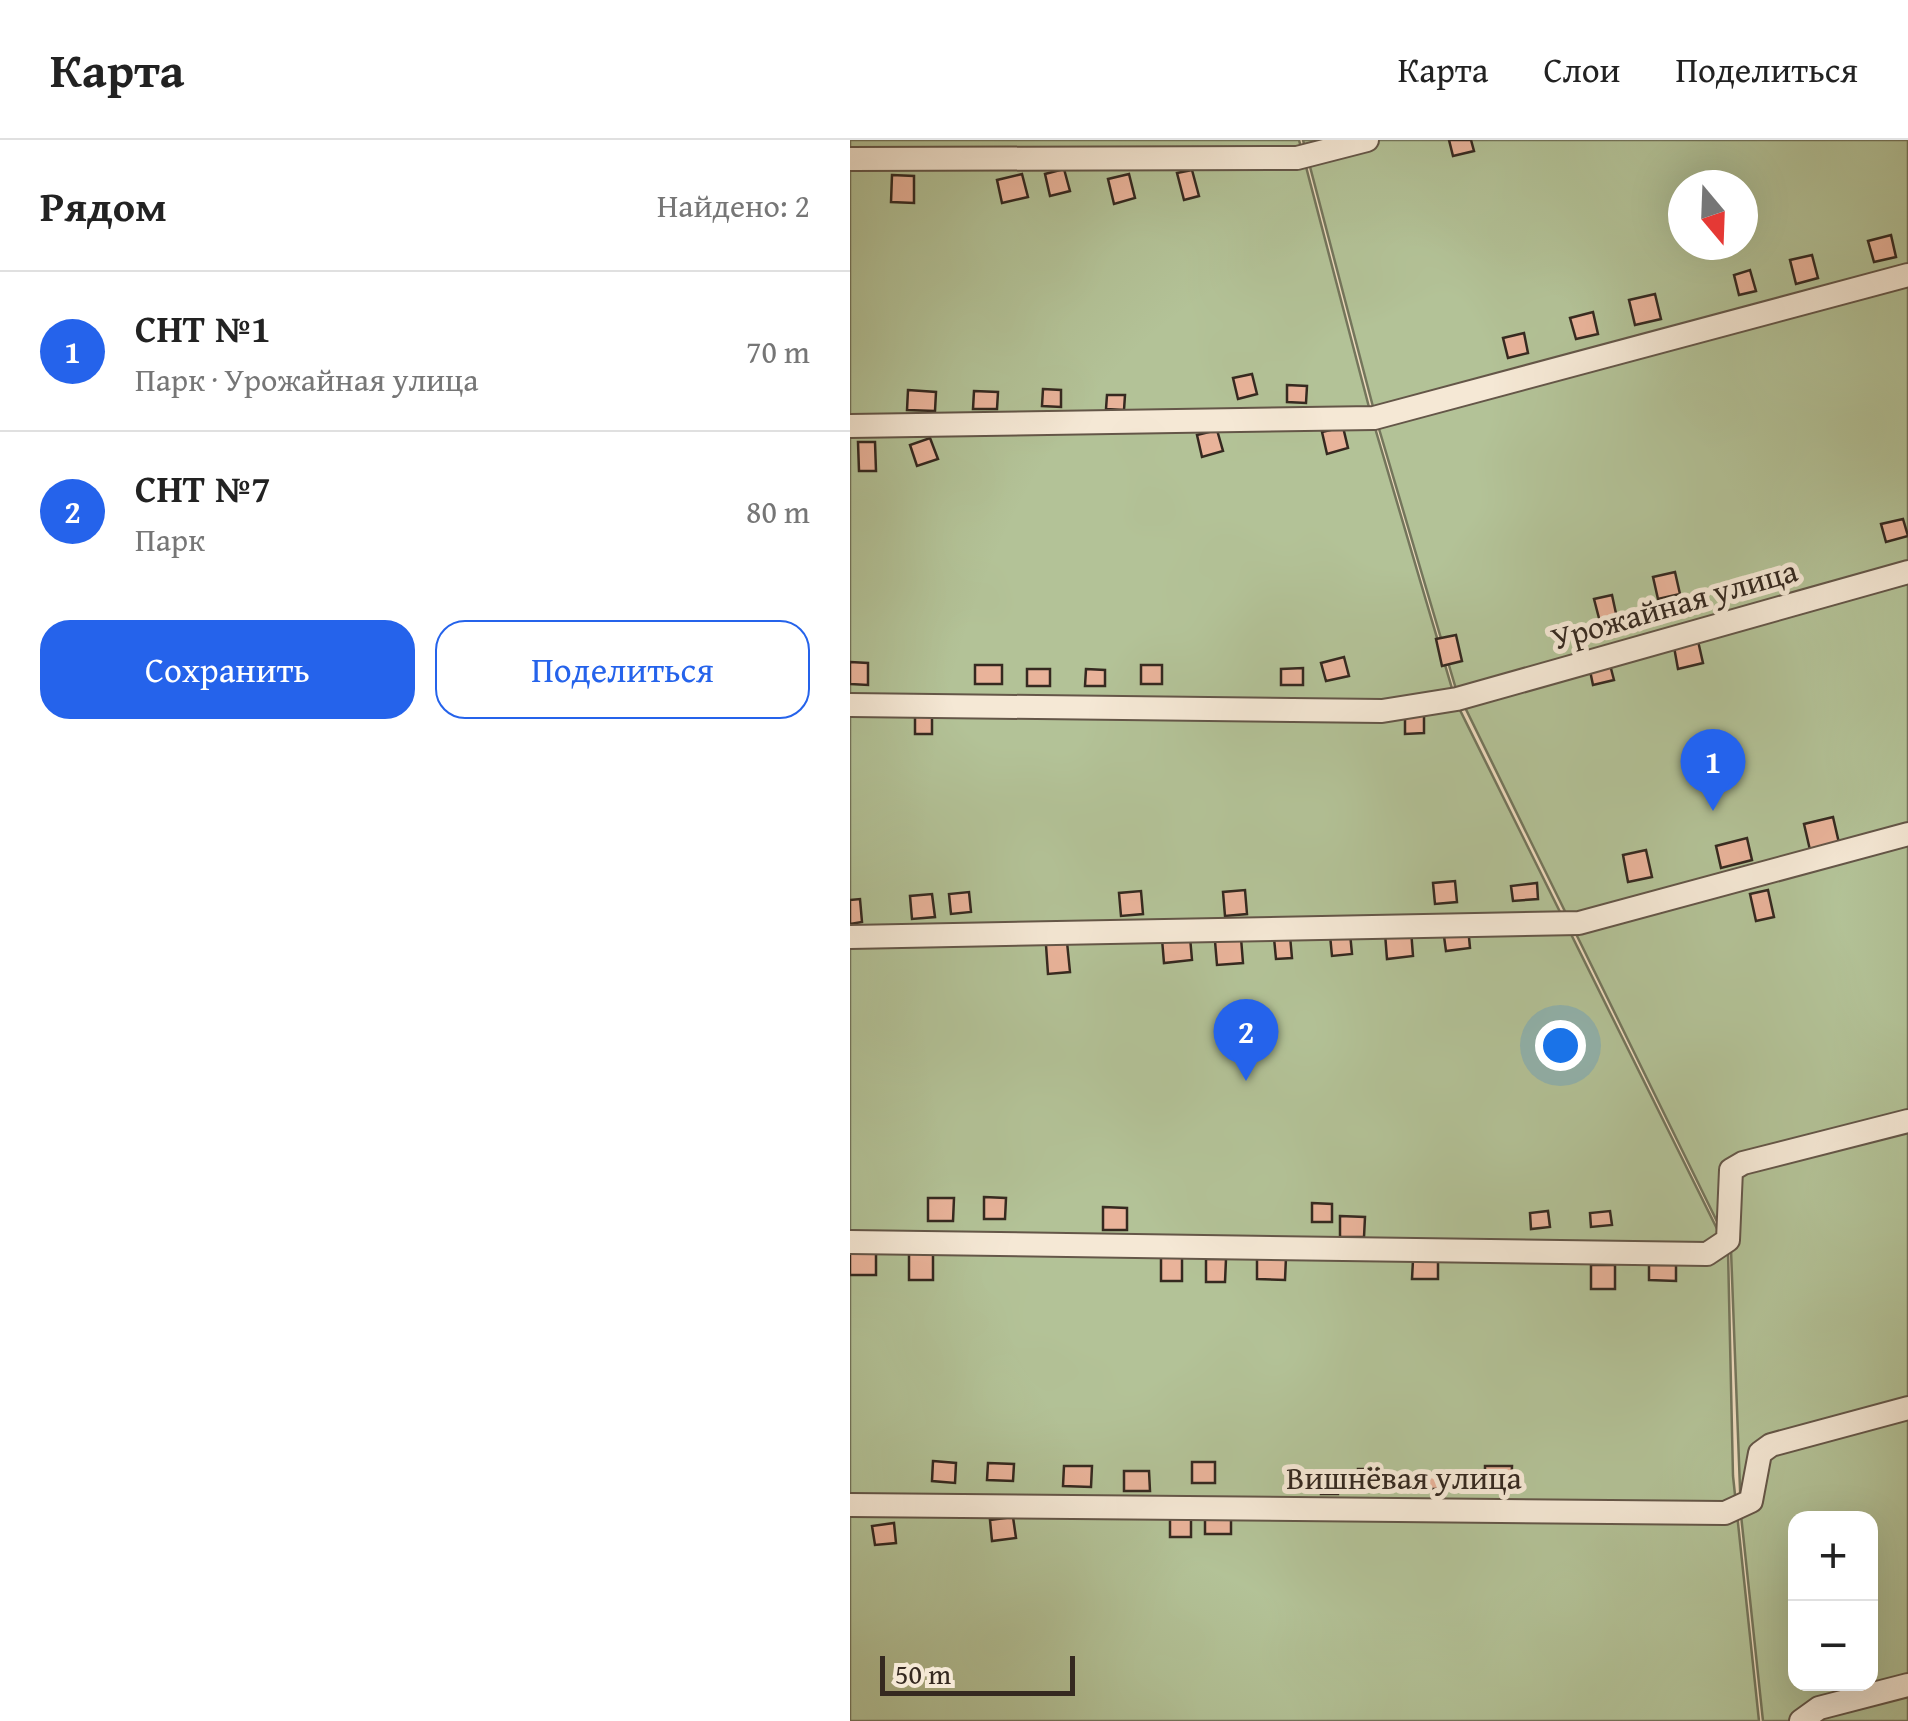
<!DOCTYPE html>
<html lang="ru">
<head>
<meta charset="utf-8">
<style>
	body { margin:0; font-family:"Gentium Book Plus",serif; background:#f2f2f2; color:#222 }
	.controls { position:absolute; right:30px; bottom:30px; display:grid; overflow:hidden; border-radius:20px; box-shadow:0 10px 40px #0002 }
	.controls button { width:90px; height:90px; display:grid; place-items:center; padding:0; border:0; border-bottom:2px solid #e0e0e0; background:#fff; color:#222; font:50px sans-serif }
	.compass { position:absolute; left:818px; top:30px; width:90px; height:90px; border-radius:50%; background:#fff; box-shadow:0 10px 40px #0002; rotate:161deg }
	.scale { position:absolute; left:30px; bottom:25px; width:195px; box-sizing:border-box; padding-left:10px; border:5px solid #352920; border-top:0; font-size:28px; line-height:35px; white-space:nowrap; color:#352920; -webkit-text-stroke:8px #f5e8d5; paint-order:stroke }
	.you { position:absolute; left:710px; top:905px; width:35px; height:35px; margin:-25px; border:8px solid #fff; border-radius:50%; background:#1a73e8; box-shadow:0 0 0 15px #1a73e833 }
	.badge { display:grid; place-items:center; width:65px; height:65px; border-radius:50%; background:#2563eb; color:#fff; font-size:32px; font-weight:700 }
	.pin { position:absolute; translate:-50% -82px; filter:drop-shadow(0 2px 5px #0008) }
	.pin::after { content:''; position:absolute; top:52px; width:35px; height:30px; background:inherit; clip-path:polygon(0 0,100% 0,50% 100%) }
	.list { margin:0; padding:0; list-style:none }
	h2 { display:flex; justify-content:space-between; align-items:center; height:130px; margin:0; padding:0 40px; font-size:42px }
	h2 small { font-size:32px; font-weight:400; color:#767676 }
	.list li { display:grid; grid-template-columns:65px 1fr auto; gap:30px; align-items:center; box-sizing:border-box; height:160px; padding:0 40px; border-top:2px solid #e0e0e0 }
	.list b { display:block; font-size:38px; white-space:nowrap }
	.list p { margin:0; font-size:32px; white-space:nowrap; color:#767676 }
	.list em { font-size:32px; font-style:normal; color:#767676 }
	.actions { display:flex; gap:20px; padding:30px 40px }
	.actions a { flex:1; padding:22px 0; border:2px solid #2563eb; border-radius:30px; text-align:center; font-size:35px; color:#2563eb }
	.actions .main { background:#2563eb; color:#fff }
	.map { position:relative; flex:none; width:1058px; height:1581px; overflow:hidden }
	header { display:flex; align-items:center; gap:60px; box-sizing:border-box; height:140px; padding:0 50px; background:#fff; border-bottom:2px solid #e0e0e0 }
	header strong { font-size:48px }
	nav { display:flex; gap:55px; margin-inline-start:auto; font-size:35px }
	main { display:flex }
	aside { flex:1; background:#fff }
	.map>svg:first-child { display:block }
	.green { fill:#b3c297; stroke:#74765c; stroke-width:2.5; fill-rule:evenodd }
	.building { fill:#e9b39a; stroke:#352920; stroke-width:2.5 }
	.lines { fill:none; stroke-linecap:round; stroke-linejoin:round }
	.minor-casing { stroke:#645648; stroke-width:26 }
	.minor { stroke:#f5e8d5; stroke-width:22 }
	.labels { text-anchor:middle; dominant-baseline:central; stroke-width:10; stroke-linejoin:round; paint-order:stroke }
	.street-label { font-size:32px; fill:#352920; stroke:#f5e8d5 }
</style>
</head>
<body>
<header>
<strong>Карта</strong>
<nav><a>Карта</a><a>Слои</a><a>Поделиться</a></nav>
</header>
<main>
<aside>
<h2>Рядом<small>Найдено: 2</small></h2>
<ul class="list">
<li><span class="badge">1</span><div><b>СНТ №1</b><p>Парк · Урожайная улица</p></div><em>70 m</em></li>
<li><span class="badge">2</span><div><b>СНТ №7</b><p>Парк</p></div><em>80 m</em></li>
</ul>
<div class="actions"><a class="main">Сохранить</a><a>Поделиться</a></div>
</aside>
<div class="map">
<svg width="1058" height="1581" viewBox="0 0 1058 1581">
	<rect width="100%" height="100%" fill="#efdcbf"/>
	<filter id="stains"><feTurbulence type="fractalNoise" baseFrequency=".002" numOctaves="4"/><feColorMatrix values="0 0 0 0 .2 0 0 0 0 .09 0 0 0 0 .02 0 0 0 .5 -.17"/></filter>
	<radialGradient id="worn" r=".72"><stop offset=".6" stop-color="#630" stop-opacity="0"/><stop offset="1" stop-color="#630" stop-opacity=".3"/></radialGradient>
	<!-- green -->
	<g class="green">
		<path d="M0,0H449L520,271L606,562L878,1111L883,1336L909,1581H0Z"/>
		<path d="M453,0H1058V1581H913L891,1375L881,1110L606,549L527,282ZM833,45H893V105H833ZM946,1378H1021V1544H946Z"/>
	</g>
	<!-- building -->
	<g class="building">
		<path d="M599,0H621L624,11L603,16Z"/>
		<path d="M214,29L220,51L200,56L195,34Z"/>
		<path d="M342,30L349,56L334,60L327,33Z"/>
		<path d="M172,34L178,57L152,63L147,40Z"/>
		<path d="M279,34L285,58L264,64L258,39Z"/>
		<path d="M42,35L64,36V63L41,62Z"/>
		<path d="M1041,95L1046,117L1024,122L1018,101Z"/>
		<path d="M962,115L968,138L946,144L940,120Z"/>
		<path d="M900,130L906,151L889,155L884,135Z"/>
		<path d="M805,154L811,179L785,185L779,160Z"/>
		<path d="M743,172L748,194L726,199L720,178Z"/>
		<path d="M674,193L678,213L658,218L653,198Z"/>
		<path d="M402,234L407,254L388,259L383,238Z"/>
		<path d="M437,245L457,246L456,263L437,262Z"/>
		<path d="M193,249L211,250V267L192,266Z"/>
		<path d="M58,250L86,252L85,271L57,270Z"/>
		<path d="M124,251L148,252L147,269H123Z"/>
		<path d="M257,255H275L274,270L256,269Z"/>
		<path d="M493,287L498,308L477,314L472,292Z"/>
		<path d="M367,290L373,311L352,317L347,295Z"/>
		<path d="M80,298L88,319L67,326L60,305Z"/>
		<path d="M8,302H25L26,331H9Z"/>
		<path d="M1053,379L1058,396L1036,402L1031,384Z"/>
		<path d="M825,432L830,454L808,459L803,437Z"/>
		<path d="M762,455L767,478L750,482L744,459Z"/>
		<path d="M606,495L612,521L592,526L586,499Z"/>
		<path d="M848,501L853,523L828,529L824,507Z"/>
		<path d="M494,517L499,536L476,541L471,523Z"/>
		<path d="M759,521L764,540L743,545L739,526Z"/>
		<path d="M0,522L18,523V545L0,544Z"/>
		<rect x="125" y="525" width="27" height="19"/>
		<rect x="291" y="525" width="21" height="19"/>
		<path d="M453,528V545H431V529Z"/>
		<rect x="177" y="529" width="23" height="17"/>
		<path d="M236,529L255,530V546H235Z"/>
		<path d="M555,572H574V593L555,594Z"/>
		<rect x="65" y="574" width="17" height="20"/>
		<path d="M983,677L989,703L960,710L954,684Z"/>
		<path d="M897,698L902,720L871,728L866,706Z"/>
		<path d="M796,710L802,737L778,742L773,715Z"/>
		<path d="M605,741L607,762L585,764L583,743Z"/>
		<path d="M687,743L688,759L663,761L661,746Z"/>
		<path d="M395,750L397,774L375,776L373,752Z"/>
		<path d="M918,750L924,777L906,781L900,754Z"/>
		<path d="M291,751L293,774L271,776L269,753Z"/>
		<path d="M119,752L121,772L101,774L99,754Z"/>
		<path d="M82,754L85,777L62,779L60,756Z"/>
		<path d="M10,759L12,782L0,784V760Z"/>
		<path d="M618,787L620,808L596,811L593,789Z"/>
		<path d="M561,790L563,816L537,819L535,793Z"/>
		<path d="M500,793L502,814L482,816L480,795Z"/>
		<path d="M440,796L442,818L426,819L424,798Z"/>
		<path d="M340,797L342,820L314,823L312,799Z"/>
		<path d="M391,798L393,823L367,825L365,801Z"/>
		<path d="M217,802L220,832L198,834L196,805Z"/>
		<path d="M134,1057L156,1058L155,1079H134Z"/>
		<path d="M78,1058H104L103,1081H78Z"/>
		<path d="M462,1063L482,1064V1082H462Z"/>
		<path d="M253,1067L277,1068V1090H253Z"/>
		<path d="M698,1071L700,1087L681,1089L680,1073Z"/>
		<path d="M760,1071L762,1085L741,1087L740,1073Z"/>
		<path d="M490,1076L515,1077L514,1097H490Z"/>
		<rect x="0" y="1113" width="26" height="22"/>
		<rect x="59" y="1113" width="24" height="27"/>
		<rect x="311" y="1116" width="21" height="25"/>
		<path d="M407,1117H436L435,1140L407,1139Z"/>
		<path d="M356,1119H376L375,1142H356Z"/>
		<path d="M563,1120H588V1139H562Z"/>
		<rect x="741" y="1125" width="24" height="24"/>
		<path d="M799,1125H826V1141L799,1140Z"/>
		<path d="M83,1321L106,1323L105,1343L82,1341Z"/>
		<rect x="342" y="1322" width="23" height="21"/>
		<path d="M138,1323L164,1324L163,1341L137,1340Z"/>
		<path d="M214,1326H242L241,1347L213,1346Z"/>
		<path d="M635,1326H662L661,1350L635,1349Z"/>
		<path d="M508,1329H531L530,1347L508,1346Z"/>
		<path d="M274,1331H299L300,1351H274Z"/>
		<path d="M574,1332L596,1333V1349H574Z"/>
		<path d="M471,1339H489L488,1354H471Z"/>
		<rect x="320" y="1376" width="21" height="21"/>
		<path d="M163,1377L166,1398L142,1401L140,1380Z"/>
		<rect x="355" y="1377" width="26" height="17"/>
		<path d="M44,1383L46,1403L25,1405L22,1386Z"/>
	</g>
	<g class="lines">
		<!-- minor casing -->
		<g class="minor-casing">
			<g id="minor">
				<path d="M0,19L447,18L517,0"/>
				<path d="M0,286L524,278L1058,135"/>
				<path d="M0,565L532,571L607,559L1058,432"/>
				<path d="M0,797L729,783L1058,694"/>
				<path d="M0,1102L857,1114L878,1100L881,1030L893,1023L1058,981"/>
				<path d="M0,1365L875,1373L901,1361L910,1313L921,1305L1058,1268"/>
				<path d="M951,1581L969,1568L1058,1545"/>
			</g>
		</g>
		<!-- minor -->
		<use href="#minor" class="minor"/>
	</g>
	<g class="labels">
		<!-- street labels -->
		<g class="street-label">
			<text transform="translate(824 464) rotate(-16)">Урожайная улица</text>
			<text x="554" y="1337">Вишнёвая улица</text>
		</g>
	</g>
	<rect width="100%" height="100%" filter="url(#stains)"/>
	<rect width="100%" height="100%" fill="url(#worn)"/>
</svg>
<div class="controls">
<button>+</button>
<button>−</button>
</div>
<svg class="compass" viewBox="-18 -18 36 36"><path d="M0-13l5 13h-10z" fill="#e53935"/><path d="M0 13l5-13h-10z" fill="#767676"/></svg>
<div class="scale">50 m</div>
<div class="you"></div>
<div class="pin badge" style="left:863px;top:671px">1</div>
<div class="pin badge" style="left:396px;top:941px">2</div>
</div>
</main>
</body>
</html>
